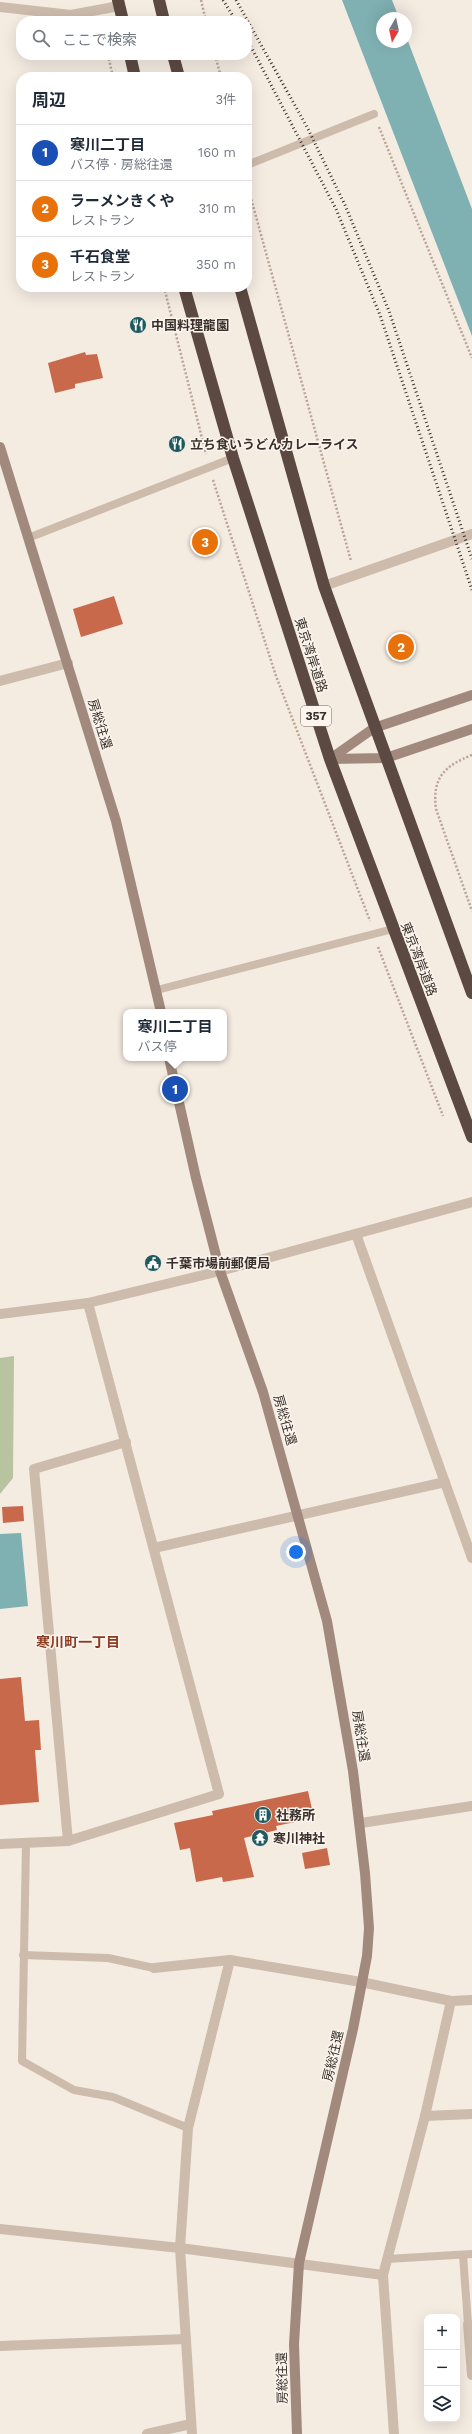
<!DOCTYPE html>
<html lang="ja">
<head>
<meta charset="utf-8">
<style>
	body { margin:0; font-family:"Work Sans","Noto Sans JP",sans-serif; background:#f6f6f7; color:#1f2937 }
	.controls { position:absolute; right:12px; bottom:12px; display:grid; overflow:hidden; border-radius:8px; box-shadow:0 4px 16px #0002 }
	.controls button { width:36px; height:36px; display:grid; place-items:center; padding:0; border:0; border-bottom:1px solid #e0e1e3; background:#fff; color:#1f2937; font:20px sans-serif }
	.compass { position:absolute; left:376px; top:12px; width:36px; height:36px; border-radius:50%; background:#fff; box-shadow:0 4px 16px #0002; rotate:189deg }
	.you { position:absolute; left:296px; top:1552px; width:14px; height:14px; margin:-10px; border:3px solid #fff; border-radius:50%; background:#1a73e8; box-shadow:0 0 0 6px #1a73e833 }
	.badge { display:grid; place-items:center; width:26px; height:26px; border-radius:50%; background:#7c3aed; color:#fff; font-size:13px; font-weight:700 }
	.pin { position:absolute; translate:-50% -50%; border:2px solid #fff; box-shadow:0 1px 4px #0006 }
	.popup { position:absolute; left:123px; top:1009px; width:104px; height:52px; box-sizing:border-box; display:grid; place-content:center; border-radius:8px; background:#fff; filter:drop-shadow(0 1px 3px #0005); font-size:13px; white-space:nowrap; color:#747a83 }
	.popup b { font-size:15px; color:#1f2937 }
	.popup::after { content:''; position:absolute; left:50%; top:100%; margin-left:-8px; border:8px solid transparent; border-top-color:#fff }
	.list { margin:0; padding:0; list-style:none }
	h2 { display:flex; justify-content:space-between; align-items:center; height:52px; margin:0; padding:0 16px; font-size:17px }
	h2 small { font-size:13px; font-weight:400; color:#747a83 }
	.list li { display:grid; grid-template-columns:26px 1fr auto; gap:12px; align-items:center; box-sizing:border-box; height:56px; padding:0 16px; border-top:1px solid #e0e1e3 }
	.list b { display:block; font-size:15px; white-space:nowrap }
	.list p { margin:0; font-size:13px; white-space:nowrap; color:#747a83 }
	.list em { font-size:13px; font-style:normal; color:#747a83 }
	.icon { flex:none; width:22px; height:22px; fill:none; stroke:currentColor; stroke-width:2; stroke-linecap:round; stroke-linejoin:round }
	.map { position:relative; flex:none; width:472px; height:2434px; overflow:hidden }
	.search { position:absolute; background:#fff; box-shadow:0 4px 16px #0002; left:16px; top:16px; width:236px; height:44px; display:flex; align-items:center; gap:10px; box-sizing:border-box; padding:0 14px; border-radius:16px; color:#747a83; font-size:15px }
	.panel { position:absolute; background:#fff; box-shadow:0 4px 16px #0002; left:16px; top:72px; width:236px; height:220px; border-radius:16px }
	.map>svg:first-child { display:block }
	.green { fill:#b8c4a0 }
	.water { fill:#7fb0b2 }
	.building { fill:#c8694b }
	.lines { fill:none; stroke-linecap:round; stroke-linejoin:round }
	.path { stroke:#b9a596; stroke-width:2.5; stroke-dasharray:2 2; stroke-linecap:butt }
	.lane { stroke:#cdbbac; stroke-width:8 }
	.street { stroke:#cdbbac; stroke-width:10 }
	.secondary { stroke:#a18a7d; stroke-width:10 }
	.highway { stroke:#5c4a42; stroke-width:12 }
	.rail { stroke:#3b302b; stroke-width:3; stroke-dasharray:1 3; stroke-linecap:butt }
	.labels { text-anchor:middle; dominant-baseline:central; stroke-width:3; stroke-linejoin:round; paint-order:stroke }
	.shield { fill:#fbf5ee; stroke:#756b66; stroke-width:1 }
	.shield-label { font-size:12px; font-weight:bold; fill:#3b302b }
	.poi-label { font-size:13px; font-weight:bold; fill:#3b302b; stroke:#fbf5ee; text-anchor:start }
	.street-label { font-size:13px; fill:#3b302b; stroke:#fbf5ee }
	.neighbourhood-label { font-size:14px; font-weight:bold; fill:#8c3b22; stroke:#fbf5ee }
</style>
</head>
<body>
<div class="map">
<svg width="472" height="2434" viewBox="0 0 472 2434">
	<rect width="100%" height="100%" fill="#f4ebe1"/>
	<!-- green -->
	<path class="green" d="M14,1356L13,1478L0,1494V1358Z"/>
	<!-- water -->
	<g class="water">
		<path d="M342,0H392L399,18H382V42H406V36L472,209V336Z"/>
		<path d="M21,1533L28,1606L0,1609V1534Z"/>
	</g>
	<!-- building -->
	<g class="building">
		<path d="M85,352L86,355L97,354L103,378L75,384V388L55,393L48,363Z"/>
		<path d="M114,596L123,624L81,637L73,609Z"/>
		<path d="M23,1506L24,1521L3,1523L2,1507Z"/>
		<path d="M21,1677L25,1721L39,1720L41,1750H35L39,1802L0,1805V1679Z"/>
		<path d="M308,1791L314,1818L276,1826L277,1830L244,1838L254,1877L223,1882L222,1877L196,1882L190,1848L180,1850L174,1823L213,1815L212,1811Z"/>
		<path d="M327,1848L330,1865L305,1869L302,1853Z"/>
	</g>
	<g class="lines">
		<!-- path -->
		<g class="path">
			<path d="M201,0L206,21"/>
			<path d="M108,55L113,77"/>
			<path d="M215,55L221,77"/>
			<path d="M379,127L472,358"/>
			<path d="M247,184L351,561"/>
			<path d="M164,287L206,454"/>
			<path d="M213,480L276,676L370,921"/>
			<path d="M472,755C444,766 432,778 436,809L472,911"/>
			<path d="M378,947L443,1116"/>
		</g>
		<!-- lane -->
		<g class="lane">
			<path d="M247,165L374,114"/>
			<path d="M28,538L233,458"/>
			<path d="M157,990L393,929"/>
			<path d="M26,1844L22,2061L74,2090L113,2097L188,2128"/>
			<path d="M23,1955L108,1958L154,1968"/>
			<path d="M463,2255L468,2324"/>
			<path d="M387,2259L472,2254"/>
		</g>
		<!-- street -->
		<g class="street">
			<path d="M0,7L71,15L119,6"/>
			<path d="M324,586L472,534"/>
			<path d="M0,681L68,663"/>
			<path d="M356,1234L472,1558"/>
			<path d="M0,1314L88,1303L220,1271L472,1202"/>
			<path d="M154,1548L445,1482"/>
			<path d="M361,1823L472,1806"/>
			<path d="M68,1841L34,1469L126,1442"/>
			<path d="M0,1844L68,1841L219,1794L88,1303"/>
			<path d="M154,1968L230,1960L361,1982L451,2001L472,2000"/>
			<path d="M425,2116L472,2114"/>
			<path d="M0,2229L180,2248L383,2275"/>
			<path d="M468,2324L472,2375"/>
			<path d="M0,2346L186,2339"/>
			<path d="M147,2434L191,2424"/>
			<path d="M192,2434L180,2248L188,2128L230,1960"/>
			<path d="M394,2434L383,2275L425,2116L451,2001"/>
		</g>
		<!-- secondary -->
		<g class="secondary">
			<path d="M0,447L116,821L161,1012"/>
			<path d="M330,759L374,728L472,695"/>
			<path d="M330,759L386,758L472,729"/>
			<path d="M169,1058L196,1178L220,1271L263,1392L327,1621L353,1771L365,1873L369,1928L367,1956L353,2029L299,2263L294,2344L297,2434"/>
		</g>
		<!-- highway -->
		<g class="highway">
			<path d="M118,0L123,21"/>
			<path d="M159,0L164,21"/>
			<path d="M130,55L135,77"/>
			<path d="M173,55L179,77"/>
			<path d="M184,287L233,458L330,759L472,1137"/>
			<path d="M240,287L324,586L472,993"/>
		</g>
		<!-- rail -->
		<g class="rail">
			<path d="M223,0L236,21"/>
			<path d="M236,0L307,127L345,205L389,311L472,559"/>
			<path d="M247,39L336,209L380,315L472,590"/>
		</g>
	</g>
	<!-- icons -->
	<defs>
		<g id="restaurant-disc" transform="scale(0.9)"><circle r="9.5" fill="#1f5a5e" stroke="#fbf5ee"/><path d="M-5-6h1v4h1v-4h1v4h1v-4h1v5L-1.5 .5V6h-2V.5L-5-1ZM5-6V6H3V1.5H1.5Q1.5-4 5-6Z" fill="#fff"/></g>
		<g id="civic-disc" transform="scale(0.9)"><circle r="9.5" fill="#1f5a5e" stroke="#fbf5ee"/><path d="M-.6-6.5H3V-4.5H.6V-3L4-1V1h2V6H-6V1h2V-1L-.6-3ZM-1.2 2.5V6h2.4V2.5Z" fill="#fff"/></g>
		<g id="building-disc" transform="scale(0.9)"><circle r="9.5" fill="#1f5a5e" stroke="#fbf5ee"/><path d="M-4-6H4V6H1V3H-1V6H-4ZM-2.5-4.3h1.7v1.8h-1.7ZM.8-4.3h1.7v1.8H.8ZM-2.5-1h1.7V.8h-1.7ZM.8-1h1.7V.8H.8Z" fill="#fff"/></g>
		<g id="temple-disc" transform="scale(0.9)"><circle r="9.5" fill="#1f5a5e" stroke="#fbf5ee"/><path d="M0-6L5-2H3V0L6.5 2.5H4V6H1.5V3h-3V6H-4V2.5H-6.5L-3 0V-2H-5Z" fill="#fff"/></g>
	</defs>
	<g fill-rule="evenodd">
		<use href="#restaurant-disc" x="138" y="325"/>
		<use href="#restaurant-disc" x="177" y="444"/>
		<use href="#civic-disc" x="153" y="1263"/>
		<use href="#building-disc" x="263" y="1815"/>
		<use href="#temple-disc" x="260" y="1838"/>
	</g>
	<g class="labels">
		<!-- shield labels -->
		<rect class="shield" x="301" y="706" width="30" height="20" rx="3"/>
		<g class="shield-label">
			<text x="316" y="716">357</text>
		</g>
		<!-- poi labels -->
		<g class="poi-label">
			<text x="151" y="325">中国料理龍園</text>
			<text x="190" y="444">立ち食いうどんカレーライス</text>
			<text x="166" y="1263">千葉市場前郵便局</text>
			<text x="276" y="1815">社務所</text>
			<text x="273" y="1838">寒川神社</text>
		</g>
		<!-- street labels -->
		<g class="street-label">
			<text transform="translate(311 655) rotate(72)">東京湾岸道路</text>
			<text transform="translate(100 724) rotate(73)">房総往還</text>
			<text transform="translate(419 959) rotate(69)">東京湾岸道路</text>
			<text transform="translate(285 1420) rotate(74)">房総往還</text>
			<text transform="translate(361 1736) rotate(81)">房総往還</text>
			<text transform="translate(333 2056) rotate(-77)">房総往還</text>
			<text transform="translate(282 2378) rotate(-91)">房総往還</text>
		</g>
		<!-- neighbourhood labels -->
		<g class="neighbourhood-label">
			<text x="78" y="1642">寒川町一丁目</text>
		</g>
	</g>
</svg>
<div class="controls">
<button>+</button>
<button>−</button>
<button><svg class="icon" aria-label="layers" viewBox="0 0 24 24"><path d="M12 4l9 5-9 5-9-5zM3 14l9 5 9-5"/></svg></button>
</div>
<svg class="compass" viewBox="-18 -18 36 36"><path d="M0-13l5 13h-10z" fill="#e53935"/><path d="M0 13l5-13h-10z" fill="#747a83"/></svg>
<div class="you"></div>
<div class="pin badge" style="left:175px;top:1089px;background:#1a4fb4">1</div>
<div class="popup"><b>寒川二丁目</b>バス停</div>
<div class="pin badge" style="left:401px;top:647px;background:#e8710a">2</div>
<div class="pin badge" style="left:205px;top:542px;background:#e8710a">3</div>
<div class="search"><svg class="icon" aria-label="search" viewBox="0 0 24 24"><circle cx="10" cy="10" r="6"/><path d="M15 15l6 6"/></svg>ここで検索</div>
<section class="panel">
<h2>周辺<small>3件</small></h2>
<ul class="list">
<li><span class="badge" style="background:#1a4fb4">1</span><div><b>寒川二丁目</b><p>バス停 · 房総往還</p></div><em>160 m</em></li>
<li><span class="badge" style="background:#e8710a">2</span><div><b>ラーメンきくや</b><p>レストラン</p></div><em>310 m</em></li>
<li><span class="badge" style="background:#e8710a">3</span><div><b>千石食堂</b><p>レストラン</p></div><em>350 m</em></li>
</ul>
</section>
</div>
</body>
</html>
